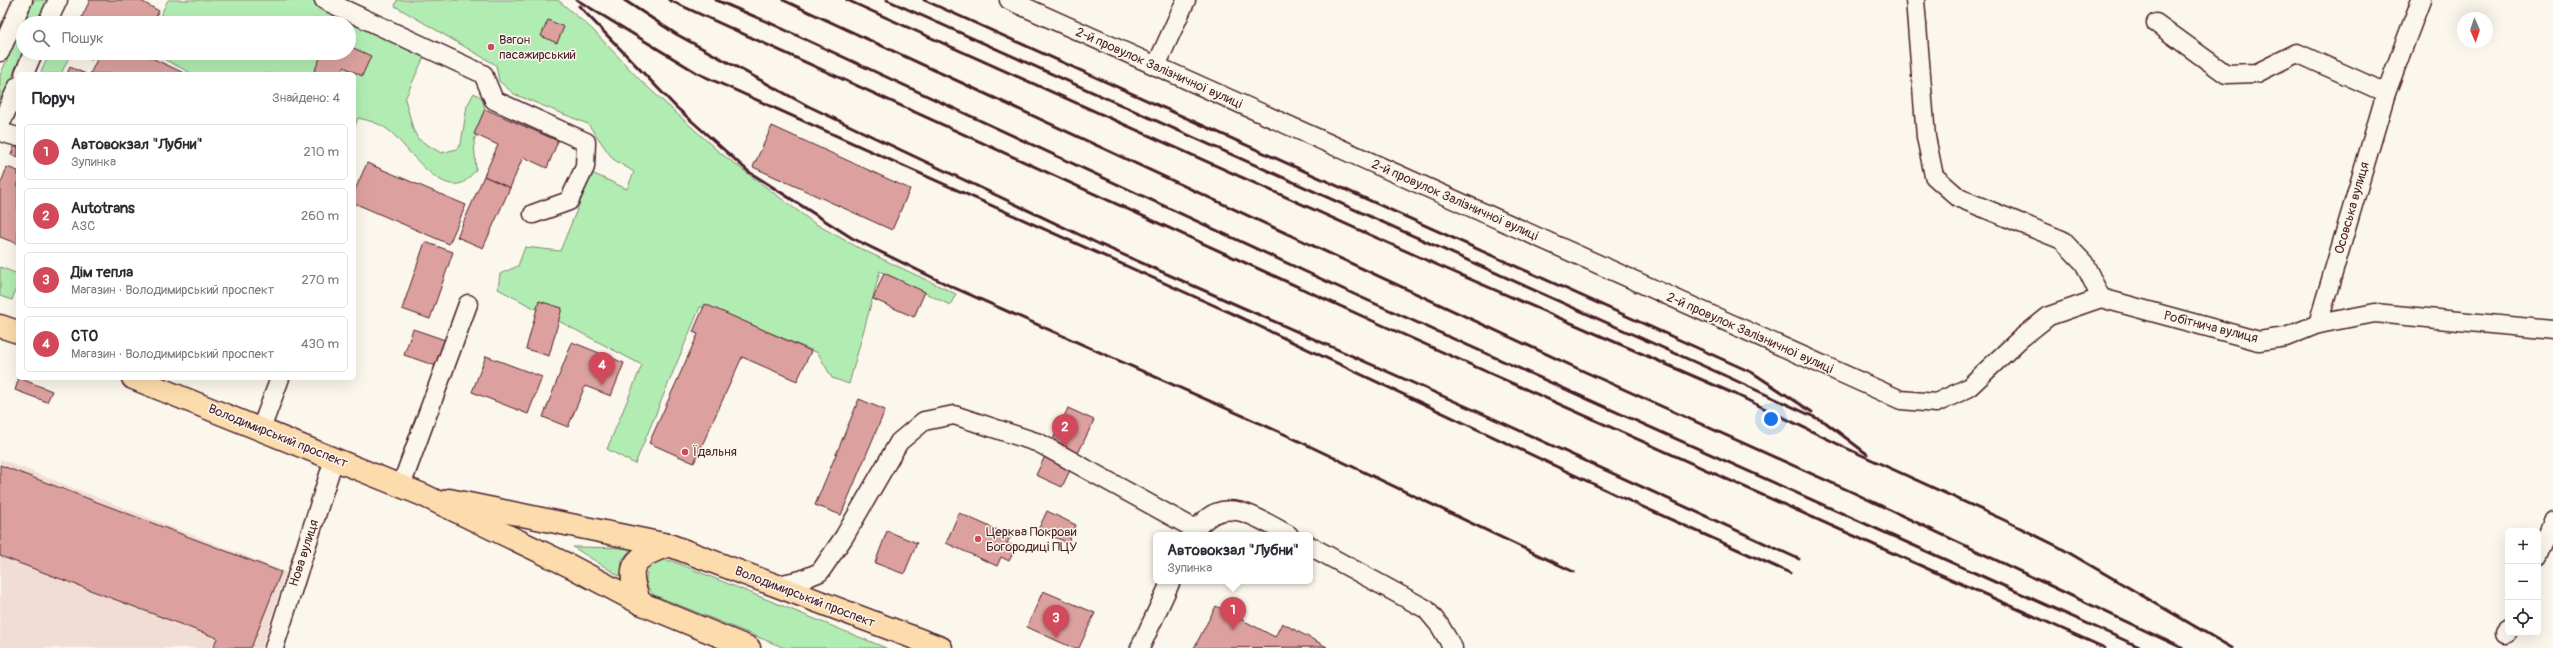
<!DOCTYPE html>
<html lang="uk">
<head>
<meta charset="utf-8">
<style>
	body { margin:0; font-family:Pangolin,sans-serif; background:#f7f7f7; color:#2b2b33 }
	.controls { position:absolute; right:12px; bottom:12px; display:grid; overflow:hidden; border-radius:6px; box-shadow:0 4px 16px #0002 }
	.controls button { width:36px; height:36px; display:grid; place-items:center; padding:0; border:0; border-bottom:1px solid #e1e1e2; background:#fff; color:#2b2b33; font:20px sans-serif }
	.compass { position:absolute; left:2457px; top:12px; width:36px; height:36px; border-radius:50%; background:#fff; box-shadow:0 4px 16px #0002; rotate:177deg }
	.you { position:absolute; left:1771px; top:419px; width:14px; height:14px; margin:-10px; border:3px solid #fff; border-radius:50%; background:#1a73e8; box-shadow:0 0 0 6px #1a73e833 }
	.badge { display:grid; place-items:center; width:26px; height:26px; border-radius:50%; background:#d1495b; color:#fff; font-size:13px; font-weight:700 }
	.pin { position:absolute; translate:-50% -33px; filter:drop-shadow(0 1px 2px #0008) }
	.pin::after { content:''; position:absolute; top:21px; width:14px; height:12px; background:inherit; clip-path:polygon(0 0,100% 0,50% 100%) }
	.popup { position:absolute; left:1153px; top:532px; width:160px; height:52px; box-sizing:border-box; display:grid; place-content:center; border-radius:6px; background:#fff; filter:drop-shadow(0 1px 3px #0005); font-size:13px; white-space:nowrap; color:#7c7c81 }
	.popup b { font-size:15px; color:#2b2b33 }
	.popup::after { content:''; position:absolute; left:50%; top:100%; margin-left:-8px; border:8px solid transparent; border-top-color:#fff }
	.list { margin:0; padding:0; list-style:none }
	h2 { display:flex; justify-content:space-between; align-items:center; height:52px; margin:0; padding:0 16px; font-size:17px }
	h2 small { font-size:13px; font-weight:400; color:#7c7c81 }
	.list li { display:grid; grid-template-columns:26px 1fr auto; gap:12px; align-items:center; box-sizing:border-box; height:56px; margin:0 8px 8px; padding:0 8px; border:1px solid #e1e1e2; border-radius:6px }
	.list b { display:block; font-size:15px; white-space:nowrap }
	.list p { margin:0; font-size:13px; white-space:nowrap; color:#7c7c81 }
	.list em { font-size:13px; font-style:normal; color:#7c7c81 }
	.icon { flex:none; width:22px; height:22px; fill:none; stroke:currentColor; stroke-width:2; stroke-linecap:round; stroke-linejoin:round }
	.map { position:relative; flex:none; width:2553px; height:648px; overflow:hidden }
	.search { position:absolute; background:#fff; box-shadow:0 4px 16px #0002; left:16px; top:16px; width:340px; height:44px; display:flex; align-items:center; gap:10px; box-sizing:border-box; padding:0 14px; border-radius:22px; color:#7c7c81; font-size:15px }
	.panel { position:absolute; background:#fff; box-shadow:0 4px 16px #0002; left:16px; top:72px; width:340px; height:308px; border-radius:6px }
	.map>svg:first-child { display:block }
	.built { fill:#f2ddd5 }
	.green { fill:#b1edb3; stroke:#7e866f }
	.building { fill:#dca19e; stroke:#4a1f2b }
	.lines { fill:none; stroke-linecap:round; stroke-linejoin:round }
	.minor-casing { stroke:#4a1f2b; stroke-width:21 }
	.major-casing { stroke:#4a1f2b; stroke-width:25 }
	.minor { stroke:#fbf7ec; stroke-width:18 }
	.major { stroke:#fcdcac; stroke-width:22 }
	.rail { stroke:#4a1f2b; stroke-width:3 }
	.poi-dot { fill:#d1495b; stroke:#fbf7ec; stroke-width:1.5 }
	.labels { text-anchor:middle; dominant-baseline:central; stroke-width:3; stroke-linejoin:round; paint-order:stroke }
	.poi-label { font-size:13px; fill:#4a1f2b; stroke:#fbf7ec; text-anchor:start }
	.street-label { font-size:13px; fill:#4a1f2b; stroke:#fbf7ec }
</style>
</head>
<body>
<div class="map">
<svg width="2553" height="648" viewBox="0 0 2553 648">
	<rect width="100%" height="100%" fill="#fbf7ec"/>
	<filter id="ink" filterUnits="userSpaceOnUse"><feTurbulence type="fractalNoise" baseFrequency=".025" numOctaves="2"/><feDisplacementMap in="SourceGraphic" scale="8" xChannelSelector="R" yChannelSelector="G"/><feConvolveMatrix kernelMatrix="1 2 1 2 8 2 1 2 1" color-interpolation-filters="sRGB"/></filter>
	<g filter="url(#ink)">
		<!-- built -->
		<path class="built" d="M0,459L286,572L262,648H0Z"/>
		<!-- green -->
		<g class="green">
			<path d="M34,0H47L37,23H24Z"/>
			<path d="M168,0H313L426,52L405,99L413,129L418,139L441,153L457,149L461,144L467,106L474,93L482,98L485,109L474,141L476,170C472,174 467,181 462,183C438,193 407,147 392,133C382,124 371,121 358,118L354,129V74H193L152,53H349V23H157Z"/>
			<path d="M397,0H558L592,29L641,81L719,152L814,223L857,247L956,294L950,305L880,271L849,384L832,378L818,353L712,308L700,307L635,464L607,449L642,365L498,289L500,274L518,266L525,247L560,251L592,173L627,189L634,172L613,159L588,124L514,94L499,81L496,65L395,6Z"/>
			<path d="M23,25V53L0,104V75Z"/>
			<path d="M50,53L70,55L61,74H40Z"/>
			<path d="M0,267L18,274V283L12,300L0,296Z"/>
			<path d="M573,547L632,548L622,560L621,577Z"/>
			<path d="M660,560L672,561L886,648H785L654,595C641,583 644,567 660,560Z"/>
		</g>
		<!-- building -->
		<g class="building">
			<path d="M90,0H139L159,11L153,23H79Z"/>
			<path d="M548,20L564,27L557,43L541,36Z"/>
			<path d="M349,46L371,56L362,76L344,67L340,74H313L321,56L314,53H349Z"/>
			<path d="M76,53H96L92,60Z"/>
			<path d="M100,53H141L186,74H90Z"/>
			<path d="M70,67L86,74H67Z"/>
			<path d="M485,109L558,141L547,168L523,157L510,188L484,176L498,145L474,134Z"/>
			<path d="M772,126L910,189L892,230L753,167Z"/>
			<path d="M17,140L18,141V157L11,155Z"/>
			<path d="M367,163L466,205L449,244L354,203V192Z"/>
			<path d="M7,167L18,171V244L0,237V185Z"/>
			<path d="M484,176L510,188L483,248L457,237Z"/>
			<path d="M425,242L453,252L430,319L402,309Z"/>
			<path d="M884,273L925,292L914,317L873,299Z"/>
			<path d="M539,301L562,308L549,356L526,349Z"/>
			<path d="M705,304L811,351L797,381L742,357L694,463L649,443L698,334L693,332Z"/>
			<path d="M413,329L448,341L439,367L404,355Z"/>
			<path d="M572,342L624,363L611,396L585,386L568,427L543,417Z"/>
			<path d="M486,356L542,377L528,414L472,392Z"/>
			<path d="M19,378L52,391L47,402L15,390Z"/>
			<path d="M859,399L885,410L841,515L815,505Z"/>
			<path d="M1068,408L1094,420L1062,487L1036,475Z"/>
			<path d="M0,465L281,572L251,648H213L217,638L0,556Z"/>
			<path d="M1047,511L1076,525L1068,543L1038,530Z"/>
			<path d="M959,513L1011,536L1007,543L1016,547L1009,561L1001,557L997,566L946,543Z"/>
			<path d="M887,531L917,543L904,574L875,563Z"/>
			<path d="M1043,591L1095,613L1079,648H1073L1027,627Z"/>
			<path d="M1216,606L1275,637L1282,623L1327,647L1194,648Z"/>
		</g>
		<g class="lines">
			<!-- minor casing -->
			<g class="minor-casing">
				<g id="minor">
					<path d="M324,0L483,74L494,100L586,142L585,167L569,201L533,214"/>
					<path d="M1009,0L1901,400L1936,403L1968,388L2020,339L2049,316L2101,298L2259,341L2286,337L2318,324L2375,313L2553,330"/>
					<path d="M1915,0L1926,137L1934,176L1959,198L2062,240L2084,263L2101,298"/>
					<path d="M47,23L58,0"/>
					<path d="M2156,23L2226,74L2257,73L2297,53L2386,93"/>
					<path d="M0,52L23,0"/>
					<path d="M1156,66L1186,0"/>
					<path d="M24,74L33,53"/>
					<path d="M0,125L18,86"/>
					<path d="M0,132L18,137"/>
					<path d="M2318,324L2386,93L2421,0"/>
					<path d="M261,429L280,378"/>
					<path d="M401,486L468,304"/>
					<path d="M1192,535C1195,529 1199,525 1204,521C1230,496 1262,521 1289,535"/>
					<path d="M1310,546L1426,609L1440,626L1453,648"/>
					<path d="M2538,557L2553,522"/>
					<path d="M773,586L801,580L820,572L844,537L899,442L924,421L954,415L1039,443L1195,529"/>
					<path d="M2505,634L2508,628"/>
					<path d="M274,648L334,459"/>
					<path d="M1140,648L1171,581"/>
				</g>
			</g>
			<!-- major casing -->
			<g class="major-casing">
				<g id="major">
					<path d="M0,326L18,332"/>
					<path d="M133,378L423,495L570,566L640,603L749,648"/>
					<path d="M449,500L668,545"/>
					<path d="M640,603C625,565 632,558 669,545L941,648"/>
				</g>
			</g>
			<!-- minor -->
			<use href="#minor" class="minor"/>
			<!-- major -->
			<use href="#major" class="major"/>
			<!-- rail -->
			<g class="rail">
				<path d="M577,0L699,74L1231,313L1623,498L1790,573"/>
				<path d="M624,0L676,34L808,106L1099,244L1490,417L1799,559"/>
				<path d="M669,0L1373,321L2105,648"/>
				<path d="M716,0L770,23L1358,296L2142,648"/>
				<path d="M783,0L1581,370L1852,492L2182,648"/>
				<path d="M847,0L1426,260L1737,395L1846,448L2004,520L2059,547L2232,648"/>
				<path d="M887,0L1728,377L1825,422L1867,454"/>
				<path d="M924,0L1753,373L1812,412"/>
				<path d="M579,6L676,107L749,172L852,238L948,285L1284,434L1574,572"/>
			</g>
		</g>
	</g>
	<!-- markers -->
	<g class="poi-dot">
		<circle cx="491" cy="47" r="4"/>
		<circle cx="685" cy="452" r="4"/>
		<circle cx="978" cy="539" r="4"/>
	</g>
	<g class="labels">
		<!-- poi labels -->
		<g class="poi-label">
			<text x="499" y="40">Вагон<tspan x="499" dy="15">пасажирський</tspan></text>
			<text x="693" y="452">Їдальня</text>
			<text x="986" y="532">Церква Покрови<tspan x="986" dy="15">Богородиці ПЦУ</tspan></text>
		</g>
		<!-- street labels -->
		<g class="street-label">
			<text transform="translate(1159 68) rotate(24)">2-й провулок Залізничної вулиці</text>
			<text transform="translate(1455 200) rotate(24)">2-й провулок Залізничної вулиці</text>
			<text transform="translate(2352 208) rotate(-74)">Осовська вулиця</text>
			<text transform="translate(2211 327) rotate(14)">Робітнича вулиця</text>
			<text transform="translate(1750 333) rotate(24)">2-й провулок Залізничної вулиці</text>
			<text transform="translate(278 436) rotate(22)">Володимирський проспект</text>
			<text transform="translate(304 553) rotate(-72)">Нова вулиця</text>
			<text transform="translate(805 597) rotate(21)">Володимирський проспект</text>
		</g>
	</g>
</svg>
<div class="controls">
<button>+</button>
<button>−</button>
<button><svg class="icon" aria-label="locate" viewBox="0 0 24 24"><circle cx="12" cy="12" r="6"/><path d="M12 2v4M12 18v4M2 12h4M18 12h4"/></svg></button>
</div>
<svg class="compass" viewBox="-18 -18 36 36"><path d="M0-13l5 13h-10z" fill="#e53935"/><path d="M0 13l5-13h-10z" fill="#7c7c81"/></svg>
<div class="you"></div>
<div class="pin badge" style="left:1233px;top:630px">1</div>
<div class="popup"><b>Автовокзал &quot;Лубни&quot;</b>Зупинка</div>
<div class="pin badge" style="left:1065px;top:447px">2</div>
<div class="pin badge" style="left:1056px;top:638px">3</div>
<div class="pin badge" style="left:602px;top:385px">4</div>
<div class="search"><svg class="icon" aria-label="search" viewBox="0 0 24 24"><circle cx="10" cy="10" r="6"/><path d="M15 15l6 6"/></svg>Пошук</div>
<section class="panel">
<h2>Поруч<small>Знайдено: 4</small></h2>
<ul class="list">
<li><span class="badge">1</span><div><b>Автовокзал &quot;Лубни&quot;</b><p>Зупинка</p></div><em>210 m</em></li>
<li><span class="badge">2</span><div><b>Autotrans</b><p>АЗС</p></div><em>260 m</em></li>
<li><span class="badge">3</span><div><b>Дім тепла</b><p>Магазин · Володимирський проспект</p></div><em>270 m</em></li>
<li><span class="badge">4</span><div><b>СТО</b><p>Магазин · Володимирський проспект</p></div><em>430 m</em></li>
</ul>
</section>
</div>
</body>
</html>
